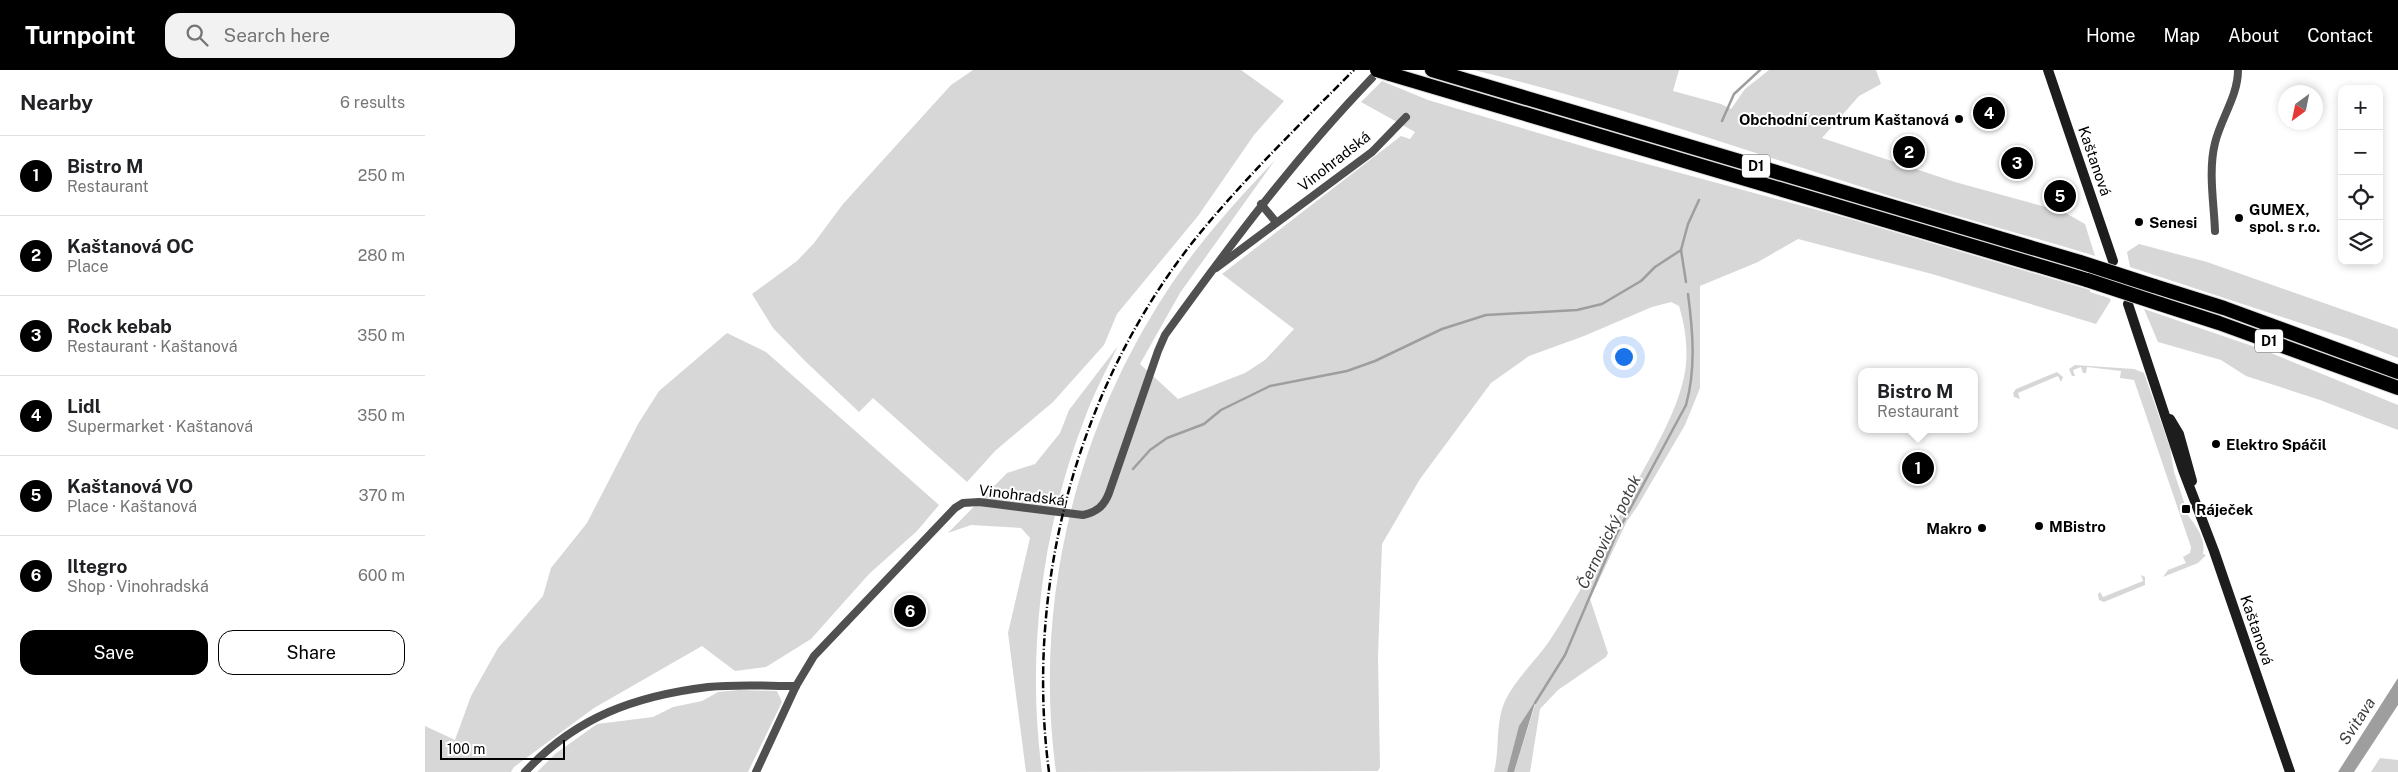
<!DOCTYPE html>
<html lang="en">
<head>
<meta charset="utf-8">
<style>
	body { margin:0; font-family:"Public Sans",sans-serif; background:#f2f2f2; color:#202124 }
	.controls { position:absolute; right:15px; top:15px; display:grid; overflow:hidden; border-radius:10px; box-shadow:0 2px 8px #0003 }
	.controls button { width:45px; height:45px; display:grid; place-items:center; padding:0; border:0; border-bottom:1px solid #e0e0e0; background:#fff; color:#202124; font:25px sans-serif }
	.compass { position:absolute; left:1853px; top:15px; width:45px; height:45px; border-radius:50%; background:#fff; box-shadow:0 2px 8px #0003; rotate:213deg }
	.scale { position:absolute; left:15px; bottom:12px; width:125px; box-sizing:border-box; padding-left:5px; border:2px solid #000; border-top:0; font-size:14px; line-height:18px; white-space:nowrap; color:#000; -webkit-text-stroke:4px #fff; paint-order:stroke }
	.you { position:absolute; left:1198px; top:286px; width:18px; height:18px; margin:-12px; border:4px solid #fff; border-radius:50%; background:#1a73e8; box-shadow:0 0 0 8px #1a73e833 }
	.badge { display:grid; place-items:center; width:32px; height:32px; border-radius:50%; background:#000; color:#fff; font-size:16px; font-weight:700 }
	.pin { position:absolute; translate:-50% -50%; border:2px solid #fff; box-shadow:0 1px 5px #0006 }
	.popup { position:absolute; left:1433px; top:298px; width:120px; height:65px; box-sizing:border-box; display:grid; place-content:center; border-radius:10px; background:#fff; filter:drop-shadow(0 1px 4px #0005); font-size:16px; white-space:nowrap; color:#757577 }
	.popup b { font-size:19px; color:#202124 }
	.popup::after { content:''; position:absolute; left:50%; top:100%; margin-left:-10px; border:10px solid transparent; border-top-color:#fff }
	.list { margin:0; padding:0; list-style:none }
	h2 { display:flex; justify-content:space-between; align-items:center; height:65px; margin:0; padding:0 20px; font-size:21px }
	h2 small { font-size:16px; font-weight:400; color:#757577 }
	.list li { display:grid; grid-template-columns:32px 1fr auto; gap:15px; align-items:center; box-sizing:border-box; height:80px; padding:0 20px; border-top:1px solid #e0e0e0 }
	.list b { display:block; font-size:19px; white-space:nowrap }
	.list p { margin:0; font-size:16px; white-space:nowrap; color:#757577 }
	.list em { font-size:16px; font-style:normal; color:#757577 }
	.actions { display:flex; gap:10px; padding:15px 20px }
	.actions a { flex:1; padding:11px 0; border:1px solid #000; border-radius:15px; text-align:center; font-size:18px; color:#000 }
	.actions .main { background:#000; color:#fff }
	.icon { flex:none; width:28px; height:28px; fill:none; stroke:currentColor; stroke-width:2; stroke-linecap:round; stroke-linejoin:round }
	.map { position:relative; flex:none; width:1973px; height:702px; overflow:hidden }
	header { display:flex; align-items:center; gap:30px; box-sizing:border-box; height:70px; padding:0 25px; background:#000; color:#fff }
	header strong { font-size:24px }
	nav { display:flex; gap:28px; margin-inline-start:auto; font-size:18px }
	.search { width:350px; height:45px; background:#f2f2f2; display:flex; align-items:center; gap:12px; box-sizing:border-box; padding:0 18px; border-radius:15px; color:#757577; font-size:19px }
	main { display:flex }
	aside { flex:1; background:#fff }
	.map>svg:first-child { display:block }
	.green { fill:#d7d7d7 }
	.water { fill:#9e9e9e }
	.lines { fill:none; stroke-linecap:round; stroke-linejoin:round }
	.stream { stroke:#9e9e9e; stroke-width:2.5 }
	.highway-casing { stroke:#dbdbdb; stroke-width:16 }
	.street { stroke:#505050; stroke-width:8 }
	.secondary { stroke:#1d1d1d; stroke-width:10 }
	.highway { stroke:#000; stroke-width:14 }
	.rail { stroke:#000; stroke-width:2.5; stroke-dasharray:8 2.5 1 2.5; stroke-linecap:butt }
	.highway-bridge-casing { stroke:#dbdbdb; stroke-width:16; stroke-linecap:butt }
	.highway-bridge { stroke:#000; stroke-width:14 }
	.poi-dot { fill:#000; stroke:#fff; stroke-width:2 }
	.labels { text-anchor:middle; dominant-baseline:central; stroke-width:4; stroke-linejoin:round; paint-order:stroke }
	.shield { fill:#fff; stroke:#4c4c4c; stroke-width:1 }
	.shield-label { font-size:14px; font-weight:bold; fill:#000 }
	.poi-label { font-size:15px; font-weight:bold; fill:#000; stroke:#fff; text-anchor:start }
	.street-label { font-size:15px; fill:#000; stroke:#fff }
	.water-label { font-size:16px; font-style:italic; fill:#3f3f3f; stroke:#fff }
</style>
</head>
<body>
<header>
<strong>Turnpoint</strong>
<div class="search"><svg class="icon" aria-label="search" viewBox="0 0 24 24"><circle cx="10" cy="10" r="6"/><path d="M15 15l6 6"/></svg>Search here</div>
<nav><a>Home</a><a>Map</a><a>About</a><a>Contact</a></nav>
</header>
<main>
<aside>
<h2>Nearby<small>6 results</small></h2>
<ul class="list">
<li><span class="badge">1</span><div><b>Bistro M</b><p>Restaurant</p></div><em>250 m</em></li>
<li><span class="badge">2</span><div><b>Kaštanová OC</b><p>Place</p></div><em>280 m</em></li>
<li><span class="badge">3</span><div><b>Rock kebab</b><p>Restaurant · Kaštanová</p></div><em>350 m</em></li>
<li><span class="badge">4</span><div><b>Lidl</b><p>Supermarket · Kaštanová</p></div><em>350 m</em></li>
<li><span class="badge">5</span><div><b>Kaštanová VO</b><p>Place · Kaštanová</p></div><em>370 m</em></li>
<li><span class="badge">6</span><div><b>Iltegro</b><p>Shop · Vinohradská</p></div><em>600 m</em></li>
</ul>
<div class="actions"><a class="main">Save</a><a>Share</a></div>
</aside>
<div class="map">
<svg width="1973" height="702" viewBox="0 0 1973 702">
	<rect width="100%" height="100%" fill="#fff"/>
	<!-- green -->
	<g class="green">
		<path d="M548,0H816L859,31L829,65L773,146L692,244L679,275L628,332L570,381L542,412L448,328L434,342L381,292L348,258L327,224L372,191L389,173L418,134L526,15Z"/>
		<path d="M1049,0H1254L1248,21L1296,34L1306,39L1320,19L1344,0H1451L1456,14L1434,26L1397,68L1530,112L1639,142L1660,154L1670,186C1596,163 1516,143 1440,118C1310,77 1182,32 1049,0Z"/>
		<path d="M957,11L1003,30L1174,81L1422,148L1665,220V222L1684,228L1686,230L1671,254L1507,204L1373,169L1333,192L1275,216V318L1260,355L1212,437L1202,451L1165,529L1183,583L1181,587L1133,620L1115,639L1105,702H1089L1111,632L1104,641L1082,702H1069C1075,679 1070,653 1080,631C1091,608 1111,591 1125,570C1156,523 1181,471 1207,421C1226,385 1250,347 1259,307C1264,284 1261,259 1254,236L1246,232L1227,237L1159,266L1104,286L1066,313L995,409L957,474L953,586L955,697L953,701L631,702C608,535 650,361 742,221C773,173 811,131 850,90L755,223L715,294L753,329L820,303L840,290L869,259L797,204L976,66L985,69L990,62L936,32Z"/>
		<path d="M1714,174L1782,192L1973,259V288L1924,269L1705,197L1702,182Z"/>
		<path d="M1719,239L1836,279L1973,335V360L1895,330L1821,306L1796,290L1733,272Z"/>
		<path d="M302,263L341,282L514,435L492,461L444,504L386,569L341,597L310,601L277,576L169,638L89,697L86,702H0V656L30,670L46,626L73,578L118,526L126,498L162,453L213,354L234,321Z"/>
		<path d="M693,276C682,299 670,321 661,345C617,456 601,584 617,702H601L583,563L605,468L596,458L546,455L523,463L582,403L610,394L635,363L644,340Z"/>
		<path d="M1650,295L1709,299L1719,303L1745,378L1749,402L1760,435L1758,436C1763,450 1782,462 1778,484L1781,485L1773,493L1738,507L1743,500L1761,493L1758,487L1765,483L1766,477L1709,310L1695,308L1696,301L1662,297L1661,303H1658L1656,297L1648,300L1650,306H1647L1644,299Z"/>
		<path d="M1632,302L1638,307L1636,312L1633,306L1593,323L1595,329L1589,327L1588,323L1591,319Z"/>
		<path d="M1716,505L1720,507V515L1679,532L1674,530L1673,524L1675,522L1678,527L1718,511Z"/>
		<path d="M314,620L352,621L357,632L323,702H112L130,684L172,654L228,647L248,637L277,631L293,622Z"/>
		<path d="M1955,688L1973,690V702H1946Z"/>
	</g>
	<!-- water -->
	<g class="water">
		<path d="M1973,608V635L1929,702H1913Z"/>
		<path d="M1111,630L1089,702H1082L1094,656Z"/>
	</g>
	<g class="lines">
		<!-- stream -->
		<g class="stream">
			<path d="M1297,51L1309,24L1335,0"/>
			<path d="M1261,212L1256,180L1263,154L1274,130"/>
			<path d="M708,399L725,380L742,368L779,354L796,340L845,316L922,301L950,291L1017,259L1061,245L1152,240L1177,234L1216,211L1230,197L1256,180"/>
			<path d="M1110,633L1140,585L1191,465L1261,335C1271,299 1268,262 1263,224"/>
		</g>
		<!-- highway casing -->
		<g class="highway-casing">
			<g id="highway">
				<path d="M1007,0L1655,192"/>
				<path d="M965,4L1662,210"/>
				<path d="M1729,216L1799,238L1973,302"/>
				<path d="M1735,234L1794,253L1973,318"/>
			</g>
		</g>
		<!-- street -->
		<g class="street">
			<path d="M836,134L851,152"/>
			<path d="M1790,161C1789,133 1783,101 1790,73C1796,48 1813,26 1813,0"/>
			<path d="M791,198L947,82L981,47"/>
			<path d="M100,702C151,647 210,626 283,617C312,614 342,616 371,616"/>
			<path d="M331,702L371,616L389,586L530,438L538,433L554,432L658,445C672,442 679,436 684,423L733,281L740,265C805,175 870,88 947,8"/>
		</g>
		<!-- secondary -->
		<g class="secondary">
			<path d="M1623,0L1688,191"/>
			<path d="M1703,234L1758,400L1789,481L1865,702"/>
			<path d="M1745,349L1754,364L1767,411"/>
		</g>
		<!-- highway -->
		<use href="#highway" class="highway"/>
		<!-- rail -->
		<path class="rail" d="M624,702C599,513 654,311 775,163C822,106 876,53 929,0"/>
		<!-- highway-bridge casing -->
		<g class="highway-bridge-casing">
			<g id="highway-bridge">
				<path d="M952,0L965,4"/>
				<path d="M1655,192L1729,216"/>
				<path d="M1662,210L1735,234"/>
			</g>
		</g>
		<!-- highway-bridge -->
		<use href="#highway-bridge" class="highway-bridge"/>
	</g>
	<!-- markers -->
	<g class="poi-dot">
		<circle cx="1534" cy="49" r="5"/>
		<circle cx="1814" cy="148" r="5"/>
		<circle cx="1714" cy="152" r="5"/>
		<circle cx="1791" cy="374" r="5"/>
		<rect x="1756" y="434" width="10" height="10" rx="2.5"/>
		<circle cx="1614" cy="456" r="5"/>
		<circle cx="1557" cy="458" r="5"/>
	</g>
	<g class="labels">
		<!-- shield labels -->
		<g class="shield">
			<rect x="1317" y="84.5" width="28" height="23" rx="4"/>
			<rect x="1830" y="259.5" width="28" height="23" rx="4"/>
		</g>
		<g class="shield-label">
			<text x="1331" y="96">D1</text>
			<text x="1844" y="271">D1</text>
		</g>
		<!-- poi labels -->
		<g class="poi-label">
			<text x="1524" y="49" text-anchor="end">Obchodní centrum Kaštanová</text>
			<text x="1824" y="139">GUMEX,<tspan x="1824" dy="17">spol. s r.o.</tspan></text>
			<text x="1724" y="152">Senesi</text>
			<text x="1801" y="374">Elektro Spáčil</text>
			<text x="1771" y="439">Ráječek</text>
			<text x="1624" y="456">MBistro</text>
			<text x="1547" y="458" text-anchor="end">Makro</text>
		</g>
		<!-- street labels -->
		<g class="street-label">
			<text transform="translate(909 91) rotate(-38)">Vinohradská</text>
			<text transform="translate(1670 91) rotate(71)">Kaštanová</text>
			<text transform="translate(597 425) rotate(7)">Vinohradská</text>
			<text transform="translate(1832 560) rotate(71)">Kaštanová</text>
		</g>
		<!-- water labels -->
		<g class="water-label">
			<text transform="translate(1184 462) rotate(-64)">Černovický potok</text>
			<text transform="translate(1932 651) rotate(-57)">Svitava</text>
		</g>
	</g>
</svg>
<div class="controls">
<button>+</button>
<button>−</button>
<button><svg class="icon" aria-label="locate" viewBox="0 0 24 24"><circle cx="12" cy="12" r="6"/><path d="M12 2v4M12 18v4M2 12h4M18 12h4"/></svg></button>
<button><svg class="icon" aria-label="layers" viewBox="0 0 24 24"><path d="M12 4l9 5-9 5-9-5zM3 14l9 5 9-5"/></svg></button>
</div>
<svg class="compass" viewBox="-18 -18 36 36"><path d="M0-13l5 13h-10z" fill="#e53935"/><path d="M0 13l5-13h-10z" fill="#757577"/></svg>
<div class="scale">100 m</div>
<div class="you"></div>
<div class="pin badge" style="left:1493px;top:398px">1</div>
<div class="popup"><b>Bistro M</b>Restaurant</div>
<div class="pin badge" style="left:1484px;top:82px">2</div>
<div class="pin badge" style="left:1592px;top:93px">3</div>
<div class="pin badge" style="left:1564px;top:43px">4</div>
<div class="pin badge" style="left:1635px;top:126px">5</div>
<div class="pin badge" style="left:485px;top:541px">6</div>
</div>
</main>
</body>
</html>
